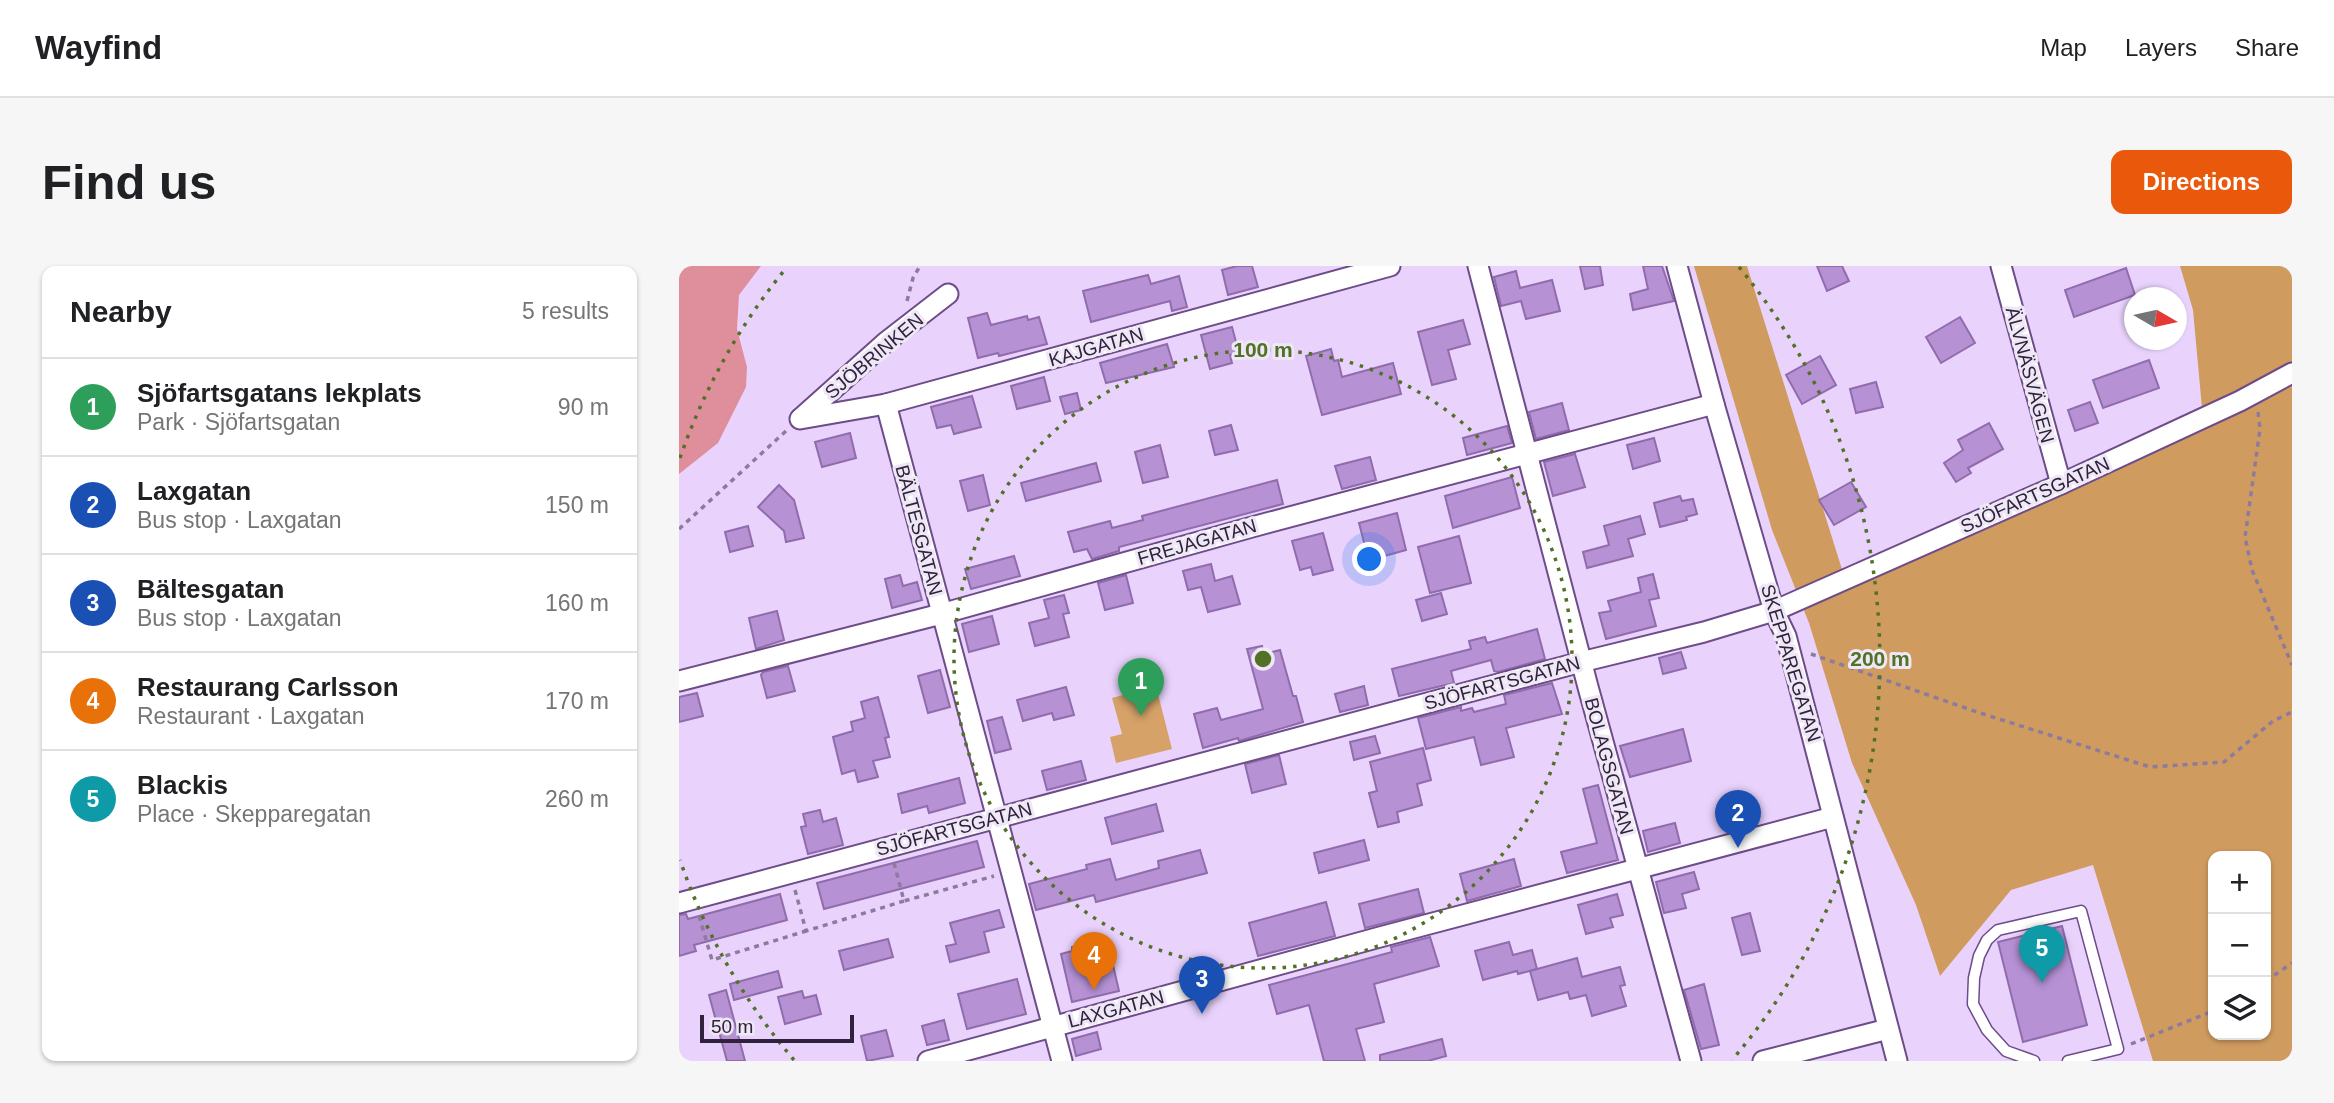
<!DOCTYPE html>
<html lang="en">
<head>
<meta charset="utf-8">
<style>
	body { margin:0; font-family:Helvetica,sans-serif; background:#f6f6f6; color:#202124 }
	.controls { position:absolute; right:21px; bottom:21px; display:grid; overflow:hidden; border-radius:14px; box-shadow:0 2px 5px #0004 }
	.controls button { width:63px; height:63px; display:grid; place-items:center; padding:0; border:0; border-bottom:2px solid #e0e0e0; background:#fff; color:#202124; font:35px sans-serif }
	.compass { position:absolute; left:1445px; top:21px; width:63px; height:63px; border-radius:50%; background:#fff; box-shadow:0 2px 5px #0004; rotate:99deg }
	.scale { position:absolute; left:21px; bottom:18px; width:154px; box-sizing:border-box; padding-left:7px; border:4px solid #30223c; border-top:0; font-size:19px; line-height:24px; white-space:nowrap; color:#30223c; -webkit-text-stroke:5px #eee7f5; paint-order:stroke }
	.you { position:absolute; left:691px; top:294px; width:24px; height:24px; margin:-18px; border:5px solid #fff; border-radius:50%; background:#1a73e8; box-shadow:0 0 0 10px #1a73e833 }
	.badge { display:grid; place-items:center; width:46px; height:46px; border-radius:50%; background:#ea580c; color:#fff; font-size:23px; font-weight:700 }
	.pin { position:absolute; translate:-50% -58px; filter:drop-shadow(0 2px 4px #0008) }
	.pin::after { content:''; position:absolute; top:37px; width:24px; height:21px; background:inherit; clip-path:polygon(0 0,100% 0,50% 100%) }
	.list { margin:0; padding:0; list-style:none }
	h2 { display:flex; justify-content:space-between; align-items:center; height:91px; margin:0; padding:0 28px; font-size:30px }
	h2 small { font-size:23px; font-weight:400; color:#757577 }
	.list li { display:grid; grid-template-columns:46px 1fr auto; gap:21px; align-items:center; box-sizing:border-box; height:98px; padding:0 28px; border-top:2px solid #e0e0e0 }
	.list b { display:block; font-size:26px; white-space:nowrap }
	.list p { margin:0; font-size:23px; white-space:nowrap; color:#757577 }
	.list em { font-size:23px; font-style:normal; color:#757577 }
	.icon { flex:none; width:38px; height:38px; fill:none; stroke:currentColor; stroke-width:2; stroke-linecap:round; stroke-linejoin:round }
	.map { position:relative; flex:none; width:1613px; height:795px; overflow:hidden; border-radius:14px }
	header { display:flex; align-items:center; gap:42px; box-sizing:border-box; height:98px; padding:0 35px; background:#fff; border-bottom:2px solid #e0e0e0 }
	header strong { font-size:33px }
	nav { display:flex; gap:38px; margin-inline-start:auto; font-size:24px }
	.intro { display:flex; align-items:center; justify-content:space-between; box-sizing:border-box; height:168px; padding:0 42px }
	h1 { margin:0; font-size:49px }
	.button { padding:18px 32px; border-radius:14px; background:#ea580c; color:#fff; font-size:24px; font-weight:700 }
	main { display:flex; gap:42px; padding:0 42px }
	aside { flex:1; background:#fff; border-radius:14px; box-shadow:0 2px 5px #0004 }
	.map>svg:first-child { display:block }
	.green { fill:#d6a268 }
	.forest { fill:#cf9b5f; fill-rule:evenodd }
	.water { fill:#df8f9c }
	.building { fill:#b692d5; stroke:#906cac; stroke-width:2 }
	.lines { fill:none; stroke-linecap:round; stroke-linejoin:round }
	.service-casing { stroke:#6e4c89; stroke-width:13 }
	.minor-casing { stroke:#6e4c89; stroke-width:23 }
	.path { stroke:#8d7b9d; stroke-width:3.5; stroke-dasharray:5 5; stroke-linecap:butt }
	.service { stroke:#fff; stroke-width:10 }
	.minor { stroke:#fff; stroke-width:19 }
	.ring { fill:none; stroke:#527127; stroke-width:3.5; stroke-dasharray:3.5 7 }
	.labels { text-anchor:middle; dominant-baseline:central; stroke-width:6; stroke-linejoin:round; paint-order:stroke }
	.street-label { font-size:19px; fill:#30223c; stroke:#eee7f5 }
	.centre { fill:#527127; stroke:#eee7f5; stroke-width:3.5 }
	.ring-label { font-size:21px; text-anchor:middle; font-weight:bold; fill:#527127; stroke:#eee7f5; stroke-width:6; stroke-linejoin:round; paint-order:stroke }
</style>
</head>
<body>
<header>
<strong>Wayfind</strong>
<nav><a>Map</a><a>Layers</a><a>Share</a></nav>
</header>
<div class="intro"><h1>Find us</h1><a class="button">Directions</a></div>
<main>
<aside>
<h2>Nearby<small>5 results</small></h2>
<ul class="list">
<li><span class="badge" style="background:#2e9e5b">1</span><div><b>Sjöfartsgatans lekplats</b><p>Park · Sjöfartsgatan</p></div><em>90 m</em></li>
<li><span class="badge" style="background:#1a4fb4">2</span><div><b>Laxgatan</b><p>Bus stop · Laxgatan</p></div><em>150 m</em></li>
<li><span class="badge" style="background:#1a4fb4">3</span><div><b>Bältesgatan</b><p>Bus stop · Laxgatan</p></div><em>160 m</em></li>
<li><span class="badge" style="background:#e8710a">4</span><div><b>Restaurang Carlsson</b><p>Restaurant · Laxgatan</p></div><em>170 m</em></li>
<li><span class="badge" style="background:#0f9aa8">5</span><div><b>Blackis</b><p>Place · Skepparegatan</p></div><em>260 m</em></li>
</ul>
</aside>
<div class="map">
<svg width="1613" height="795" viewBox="0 0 1613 795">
	<rect width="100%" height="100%" fill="#e9d3fd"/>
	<!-- green -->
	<path class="green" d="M477,420L493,483L437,497L431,471L443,468L433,432Z"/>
	<!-- forest -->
	<path class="forest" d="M1015,0H1068L1166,313L1524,153L1514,44L1501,0H1613V795H1474L1414,599L1332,624L1261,710L1237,639L1173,497L1130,357L1093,264ZM1534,590H1587V769H1534Z"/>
	<!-- water -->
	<path class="water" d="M0,0H82L60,29L58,63L68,101L67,121L39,177L0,208Z"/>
	<!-- building -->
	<g class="building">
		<path d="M558,0H573L579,21L549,29L543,4Z"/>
		<path d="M901,0H921L924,19L906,23Z"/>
		<path d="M964,0H983L995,35L954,44L951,28L969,23Z"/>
		<path d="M1138,0H1163L1170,15L1148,25Z"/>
		<path d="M1447,2L1456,29L1395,51L1386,24Z"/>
		<path d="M837,5L841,22L873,14L881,45L847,53L842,35L822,40L815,11Z"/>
		<path d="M469,9L472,18L500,10L508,41L493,45L491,35L412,56L404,25Z"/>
		<path d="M308,47L312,59L348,50L349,54L360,51L368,78L320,90L319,87L299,92L289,52Z"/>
		<path d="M1281,51L1296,77L1262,97L1247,71Z"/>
		<path d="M784,54L791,78L769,84L777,113L753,119L739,66Z"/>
		<path d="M553,61L560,87L551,89L553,97L531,103L522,69Z"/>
		<path d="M488,78L495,101L427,117L421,97Z"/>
		<path d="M652,83L655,95L659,94L663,111L714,97L722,128L643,149L627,90Z"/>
		<path d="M1141,90L1157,119L1123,138L1107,109Z"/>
		<path d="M1470,94L1480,122L1424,142L1414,114Z"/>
		<path d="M365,111L371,135L338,143L332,120Z"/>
		<path d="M1197,116L1204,141L1177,147L1171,123Z"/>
		<path d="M398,127L402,144L386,148L381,131Z"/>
		<path d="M293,130L302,161L275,168L272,159L258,162L252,141Z"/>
		<path d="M1411,136L1419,157L1396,165L1389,144Z"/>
		<path d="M883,137L890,164L857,173L850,146Z"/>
		<path d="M1310,157L1324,183L1289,202L1292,207L1277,216L1265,197L1284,184L1279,174Z"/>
		<path d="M552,159L559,184L536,189L530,165Z"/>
		<path d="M828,160L833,177L788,189L784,172Z"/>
		<path d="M171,167L177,192L143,201L136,176Z"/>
		<path d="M975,172L981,195L954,203L948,179Z"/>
		<path d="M481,179L489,211L464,217L456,186Z"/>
		<path d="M896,188L906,221L874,230L865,196Z"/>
		<path d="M691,191L697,214L663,223L656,200Z"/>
		<path d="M417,197L422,215L347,235L342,217Z"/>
		<path d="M304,209L311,239L289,245L281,215Z"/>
		<path d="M833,211L841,242L774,262L766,230Z"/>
		<path d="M598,214L604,238L440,281V285L413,293L408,283L395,286L389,266L431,255L433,262L464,254L463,250Z"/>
		<path d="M1172,216L1187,241L1155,259L1140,234Z"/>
		<path d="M100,219L115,234L125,272L107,276L105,265L79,241Z"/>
		<path d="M1001,230L1003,235L1014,233L1018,248L1007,251L1008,254L981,261L975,237Z"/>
		<path d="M718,247L727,284L702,291L699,281L687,284L680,257Z"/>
		<path d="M961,250L966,268L949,273L954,290L908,302L904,286L930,279L925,260Z"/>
		<path d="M69,260L74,280L51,286L46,266Z"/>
		<path d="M644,267L654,304L634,309L632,301L621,304L613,275Z"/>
		<path d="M780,270L792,317L751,327L739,281Z"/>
		<path d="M335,290L341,310L292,323L286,303Z"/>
		<path d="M532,298L536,315L553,310L561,338L529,346L522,321L509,324L504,305Z"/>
		<path d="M974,308L980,332L970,334L977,360L927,373L920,347L932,345L929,335L962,326L959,312Z"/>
		<path d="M221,309L224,320L238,316L243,334L213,342L206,313Z"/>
		<path d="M447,309L454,337L426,344L419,317Z"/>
		<path d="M762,327L768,348L743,355L737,334Z"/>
		<path d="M385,329L390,347L384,348L390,371L356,380L350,357L370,352L365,334Z"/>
		<path d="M98,345L105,374L77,383L70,352Z"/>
		<path d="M313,350L320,378L290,386L283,358Z"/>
		<path d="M858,363L866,393L819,406L815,405L812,394L772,405L775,417L720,430L713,403L792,383L790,375L806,371L808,377Z"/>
		<path d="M583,380L585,388L601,384L614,430H617L624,456L560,475L559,472L524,482L515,448L538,442L542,454L584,443L568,383Z"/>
		<path d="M1002,386L1007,402L984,408L980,392Z"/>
		<path d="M109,400L116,425L88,432L82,409L84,406Z"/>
		<path d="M261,404L271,441L249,447L239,410Z"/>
		<path d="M873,417L883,448L827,462L835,491L802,499L795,471L747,483L739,452L782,441V445L793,442L795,446L827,438L825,429Z"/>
		<path d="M685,420L689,439L661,446L656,428Z"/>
		<path d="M387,421L395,449L375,454L373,447L344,455L338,434Z"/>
		<path d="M18,427L24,450L0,456V431Z"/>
		<path d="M199,431L210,471L206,472L211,491L194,495L199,511L179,516L176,504L163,508L154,471L174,465L172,456L186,452L182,436Z"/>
		<path d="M323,451L332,483L316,487L308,455Z"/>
		<path d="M1004,463L1012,495L951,511L941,480Z"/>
		<path d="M696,470L701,487L675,494L671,476Z"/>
		<path d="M744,482L752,514L738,518L743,539L718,546L720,556L699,561L690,527L698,525L691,496Z"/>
		<path d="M600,489L607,518L573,527L566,498Z"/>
		<path d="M402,495L407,514L368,524L363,505Z"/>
		<path d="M280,512L286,537L250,547L248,540L223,547L219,528Z"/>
		<path d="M919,519L939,594L888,607L882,586L918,577L904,523Z"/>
		<path d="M477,538L484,565L433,578L426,552Z"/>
		<path d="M141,544L144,556L157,552L164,579L129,588L122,561L127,560L124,548Z"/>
		<path d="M996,557L1001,577L969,586L964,565Z"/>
		<path d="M685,574L690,594L640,607L635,587Z"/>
		<path d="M298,575L305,601L145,643L138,617Z"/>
		<path d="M521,584L528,607L417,636L415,629L357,644L350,618L408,603L407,599L431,593L437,614L480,602L479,595Z"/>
		<path d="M835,593L842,620L788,635L781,608Z"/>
		<path d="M1015,606L1020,623L1003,628L1007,642L985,647L977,616Z"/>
		<path d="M739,623L745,647L686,662L680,638Z"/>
		<path d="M101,628L108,654L15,679L17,685L0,690V649L7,648L9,653Z"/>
		<path d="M938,628L944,649L931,652L934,661L907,668L899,639Z"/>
		<path d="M647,636L656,670L579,690L570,657Z"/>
		<path d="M320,644L325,661L305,666L310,686L271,696L267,680L277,678L271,657Z"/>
		<path d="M1071,647L1081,685L1063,689L1053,652Z"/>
		<path d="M1383,660L1408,759L1344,776L1319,676Z"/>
		<path d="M751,671L760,700L695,718L705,756L677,763L686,795H645L630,739L598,748L590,719L713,686L712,681Z"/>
		<path d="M209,673L214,691L165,704L160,685Z"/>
		<path d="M428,673L440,725L393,736L382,688L393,685V681Z"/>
		<path d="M830,676L834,689L853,684L858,703L839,708L838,705L804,714L796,685Z"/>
		<path d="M898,692L903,711L941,701L946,719L941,720L947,740L913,750L907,729L891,733L889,726L859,734L851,705Z"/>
		<path d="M99,705L103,721L55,734L51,718Z"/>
		<path d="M338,713L347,748L288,763L279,728Z"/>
		<path d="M1025,718L1040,779L1022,783L1005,724Z"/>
		<path d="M47,724L66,795H48L30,729Z"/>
		<path d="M123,725L125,732L137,729L142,748L106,758L99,731Z"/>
		<path d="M265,754L270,774L248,779L243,760Z"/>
		<path d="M207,764L214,790L188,795L182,770Z"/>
		<path d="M418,766L422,783L397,790L393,773Z"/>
		<path d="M763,773L767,790L749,795H701V789Z"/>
	</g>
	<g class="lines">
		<!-- service casing -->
		<g class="service-casing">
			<path id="service" d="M1355,795L1327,785L1308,764L1294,738L1295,712L1300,690L1308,674L1319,664L1402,645L1439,783L1389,795"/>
		</g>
		<!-- minor casing -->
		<g class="minor-casing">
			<g id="minor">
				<path d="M799,0L909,421L1012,795"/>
				<path d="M998,0L1035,138L1095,345L1107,370L1218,795"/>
				<path d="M1322,0L1382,218"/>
				<path d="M207,138L383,795"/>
				<path d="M122,152L207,76L269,28"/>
				<path d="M121,153L207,138L711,0"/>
				<path d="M0,415L262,348L573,261L1035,138"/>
				<path d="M0,637L902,396L1025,366L1095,345L1382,218L1561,135L1613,107"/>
				<path d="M249,795L701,671L1154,551"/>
				<path d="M1084,795L1209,763"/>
			</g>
		</g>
		<!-- path -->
		<g class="path">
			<path d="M228,35L234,12L241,0"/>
			<path d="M1579,146L1581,163L1566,271L1573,304L1613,399"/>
			<path d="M0,263L107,165"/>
			<path d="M1132,388L1298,446L1471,501L1545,496L1594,455L1613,446"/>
			<path d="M215,597L225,635L315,610"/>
			<path d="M116,624L127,665L225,635"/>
			<path d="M20,650L33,694L127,665"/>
			<path d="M1587,715L1613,697"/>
			<path d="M1452,778L1534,745"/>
			<path d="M1609,795L1613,790"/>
		</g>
		<!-- service -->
		<use href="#service" class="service"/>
		<!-- minor -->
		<use href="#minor" class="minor"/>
	</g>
	<!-- distance rings -->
	<g class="ring">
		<circle cx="584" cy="393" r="309"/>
		<path d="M115 794A617 617 0 0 1 1 594M1 192A617 617 0 0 1 108 1M1060 1A617 617 0 0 1 1053 794"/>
	</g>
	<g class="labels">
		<!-- street labels -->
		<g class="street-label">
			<text transform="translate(417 81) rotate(-16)">KAJGATAN</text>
			<text transform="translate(195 90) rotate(-40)">SJÖBRINKEN</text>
			<text transform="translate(1351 109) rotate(75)">ÄLVNÄSVÄGEN</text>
			<text transform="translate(1356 229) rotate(-24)">SJÖFARTSGATAN</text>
			<text transform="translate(240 264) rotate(75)">BÄLTESGATAN</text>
			<text transform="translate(518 276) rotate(-16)">FREJAGATAN</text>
			<text transform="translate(1112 397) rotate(73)">SKEPPAREGATAN</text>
			<text transform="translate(823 417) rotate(-15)">SJÖFARTSGATAN</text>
			<text transform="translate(930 500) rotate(75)">BOLAGSGATAN</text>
			<text transform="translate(275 563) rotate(-15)">SJÖFARTSGATAN</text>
			<text transform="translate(437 743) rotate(-15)">LAXGATAN</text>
		</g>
	</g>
	<circle cx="584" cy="393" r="10" class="centre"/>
	<g class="ring-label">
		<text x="584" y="91">100 m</text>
		<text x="1201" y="400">200 m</text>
	</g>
</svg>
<div class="controls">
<button>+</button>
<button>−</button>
<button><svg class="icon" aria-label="layers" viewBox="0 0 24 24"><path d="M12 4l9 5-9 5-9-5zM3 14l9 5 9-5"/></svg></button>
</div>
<svg class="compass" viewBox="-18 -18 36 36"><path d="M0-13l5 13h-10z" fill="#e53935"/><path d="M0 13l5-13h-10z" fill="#757577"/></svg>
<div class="scale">50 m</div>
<div class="you"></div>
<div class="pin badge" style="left:462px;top:450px;background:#2e9e5b">1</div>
<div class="pin badge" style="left:1059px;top:582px;background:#1a4fb4">2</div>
<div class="pin badge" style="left:523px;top:748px;background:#1a4fb4">3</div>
<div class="pin badge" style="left:415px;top:724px;background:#e8710a">4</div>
<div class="pin badge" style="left:1363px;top:717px;background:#0f9aa8">5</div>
</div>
</main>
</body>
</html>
